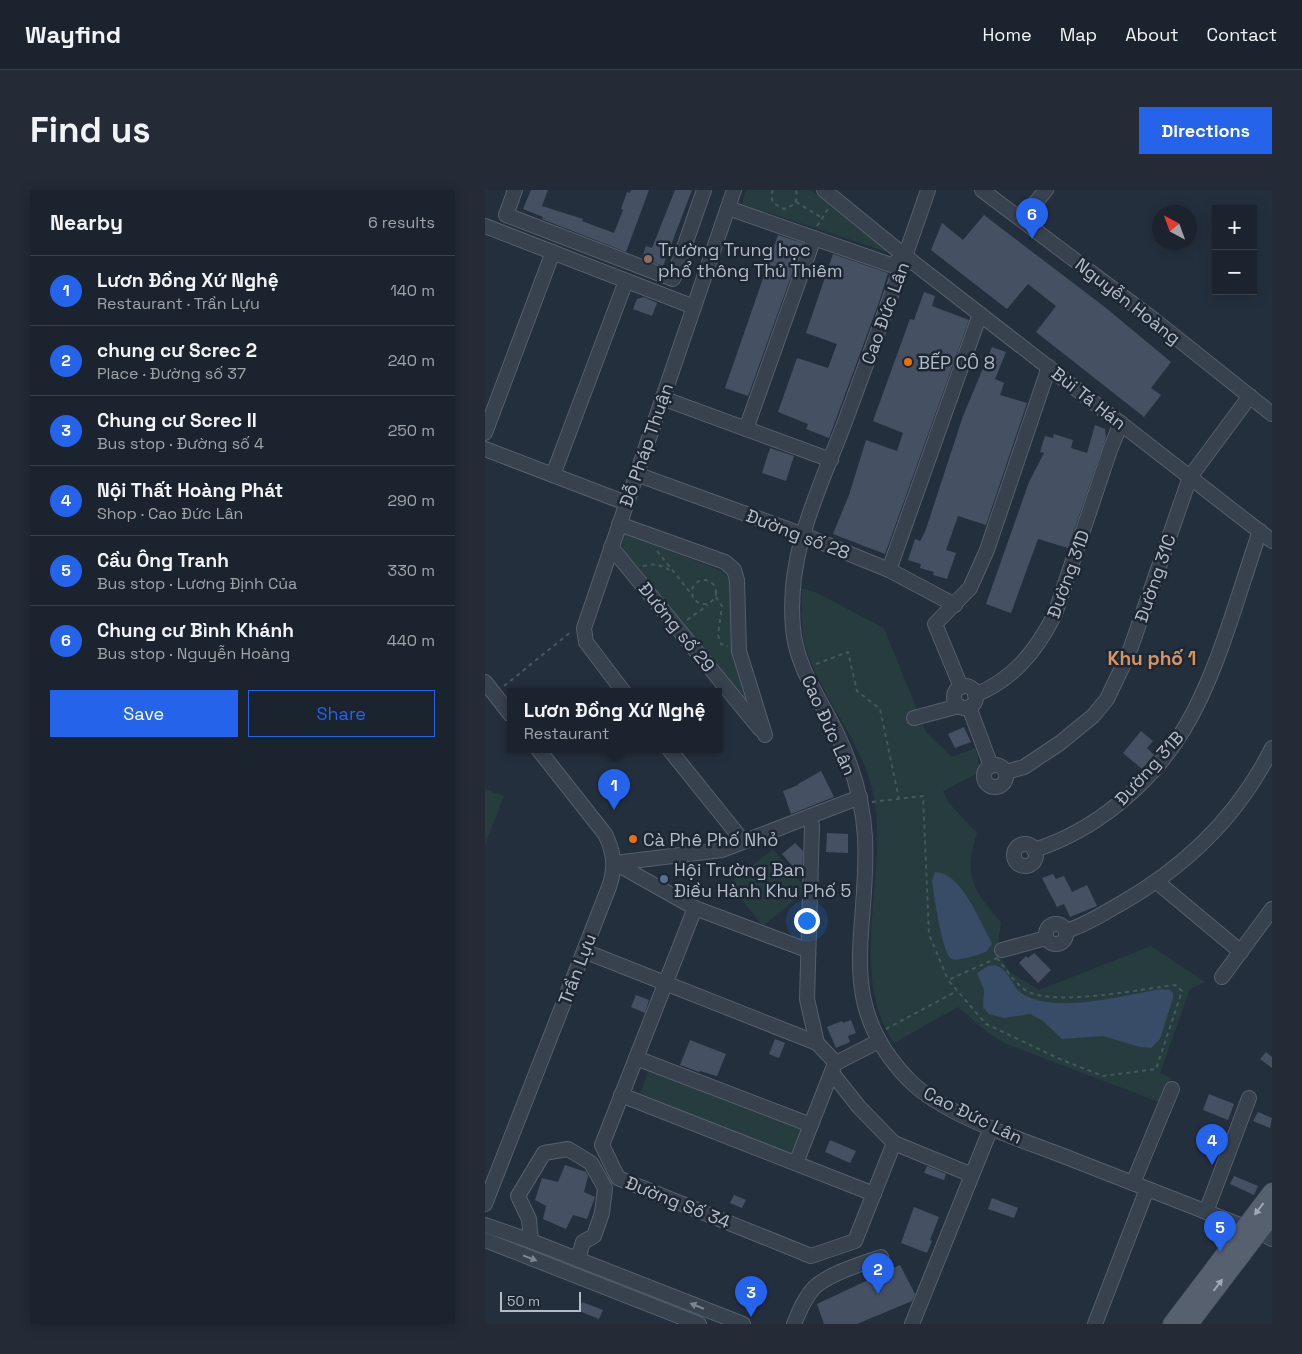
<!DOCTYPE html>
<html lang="en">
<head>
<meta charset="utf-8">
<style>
	body { margin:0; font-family:"Space Grotesk",sans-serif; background:#242b36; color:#f1f3f6 }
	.controls { position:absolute; right:15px; top:15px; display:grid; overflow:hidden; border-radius:0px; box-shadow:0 2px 12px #0003 }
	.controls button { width:45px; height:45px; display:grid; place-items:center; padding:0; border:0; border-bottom:1px solid #39404a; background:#1b232e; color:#f1f3f6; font:25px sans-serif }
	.compass { position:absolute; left:667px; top:15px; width:45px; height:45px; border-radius:50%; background:#1b232e; box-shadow:0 2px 12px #0003; rotate:319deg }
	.scale { position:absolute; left:15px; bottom:12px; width:81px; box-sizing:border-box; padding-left:5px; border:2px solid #b4bcc9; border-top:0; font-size:14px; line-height:18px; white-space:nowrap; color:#b4bcc9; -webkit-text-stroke:4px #1d2633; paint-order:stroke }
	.you { position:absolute; left:321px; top:730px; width:18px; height:18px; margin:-12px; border:4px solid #fff; border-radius:50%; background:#1a73e8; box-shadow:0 0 0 8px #1a73e833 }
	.badge { display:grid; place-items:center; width:32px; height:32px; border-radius:50%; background:#2563eb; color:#fff; font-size:16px; font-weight:700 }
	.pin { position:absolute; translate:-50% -41px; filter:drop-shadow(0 1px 2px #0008) }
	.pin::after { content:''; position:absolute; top:26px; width:18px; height:15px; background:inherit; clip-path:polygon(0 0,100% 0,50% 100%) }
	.popup { position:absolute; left:22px; top:498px; width:215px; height:65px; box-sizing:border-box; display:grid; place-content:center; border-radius:0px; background:#1b232e; filter:drop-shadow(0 1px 4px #0005); font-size:16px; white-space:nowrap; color:#a0a4aa }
	.popup b { font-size:19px; color:#f1f3f6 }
	.popup::after { content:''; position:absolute; left:50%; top:100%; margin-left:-10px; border:10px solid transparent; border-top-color:#1b232e }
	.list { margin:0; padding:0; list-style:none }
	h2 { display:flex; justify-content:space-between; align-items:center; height:65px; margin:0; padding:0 20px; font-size:21px }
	h2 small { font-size:16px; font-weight:400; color:#a0a4aa }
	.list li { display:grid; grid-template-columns:32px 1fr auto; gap:15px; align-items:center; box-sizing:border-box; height:70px; padding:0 20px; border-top:1px solid #39404a }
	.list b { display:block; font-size:19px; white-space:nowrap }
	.list p { margin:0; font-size:16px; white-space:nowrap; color:#a0a4aa }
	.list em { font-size:16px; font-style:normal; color:#a0a4aa }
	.actions { display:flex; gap:10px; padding:15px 20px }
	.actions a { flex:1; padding:11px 0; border:1px solid #2563eb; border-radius:0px; text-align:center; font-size:18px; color:#2563eb }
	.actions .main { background:#2563eb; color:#fff }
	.map { position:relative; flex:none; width:787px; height:1134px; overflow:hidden; border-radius:0px }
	header { display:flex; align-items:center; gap:30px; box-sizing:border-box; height:70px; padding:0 25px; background:#1b232e; border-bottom:1px solid #39404a }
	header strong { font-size:24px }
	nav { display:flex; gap:28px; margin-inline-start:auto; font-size:18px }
	.intro { display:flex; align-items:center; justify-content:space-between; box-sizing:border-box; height:120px; padding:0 30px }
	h1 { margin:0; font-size:35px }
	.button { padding:12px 22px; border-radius:0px; background:#2563eb; color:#fff; font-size:18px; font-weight:700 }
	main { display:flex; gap:30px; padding:0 30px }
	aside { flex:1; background:#1b232e; border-radius:0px; box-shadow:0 2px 12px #0003 }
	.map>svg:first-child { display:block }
	.green { fill:#263c3f }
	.water { fill:#394c67 }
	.building { fill:#455162 }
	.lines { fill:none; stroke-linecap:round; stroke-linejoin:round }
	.minor-casing { stroke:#565f6c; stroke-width:16 }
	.major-casing { stroke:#414a57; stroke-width:19 }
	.path { stroke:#44595c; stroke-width:2; stroke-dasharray:4 4; stroke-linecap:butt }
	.minor { stroke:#38414e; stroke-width:14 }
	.major { stroke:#56606e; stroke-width:18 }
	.oneway { fill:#a1aab7 }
	.oneway2 { fill:#7c8592 }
	.education-dot { fill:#8d6e63; stroke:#1d2633; stroke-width:2 }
	.food-dot { fill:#e8710a; stroke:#1d2633; stroke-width:2 }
	.service-dot { fill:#5c6f8a; stroke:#1d2633; stroke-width:2 }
	.labels { text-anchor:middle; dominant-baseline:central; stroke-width:5; stroke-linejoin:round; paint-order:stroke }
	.poi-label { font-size:18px; fill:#b4bcc9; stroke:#1d2633; text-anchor:start }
	.street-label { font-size:18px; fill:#b4bcc9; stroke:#1d2633 }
	.neighbourhood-label { font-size:19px; font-weight:bold; fill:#d59563; stroke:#1d2633 }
</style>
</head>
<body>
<header>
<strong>Wayfind</strong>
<nav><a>Home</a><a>Map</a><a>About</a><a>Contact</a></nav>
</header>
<div class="intro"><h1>Find us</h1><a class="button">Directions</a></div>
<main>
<aside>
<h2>Nearby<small>6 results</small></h2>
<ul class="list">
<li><span class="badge">1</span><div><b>Lươn Đồng Xứ Nghệ</b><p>Restaurant · Trần Lựu</p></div><em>140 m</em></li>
<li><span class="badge">2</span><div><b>chung cư Screc 2</b><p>Place · Đường số 37</p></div><em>240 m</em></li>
<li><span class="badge">3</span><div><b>Chung cư Screc II</b><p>Bus stop · Đường số 4</p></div><em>250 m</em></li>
<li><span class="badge">4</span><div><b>Nội Thất Hoàng Phát</b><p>Shop · Cao Đức Lân</p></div><em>290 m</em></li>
<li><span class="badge">5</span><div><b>Cầu Ông Tranh</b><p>Bus stop · Lương Định Của</p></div><em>330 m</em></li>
<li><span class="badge">6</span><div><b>Chung cư Bình Khánh</b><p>Bus stop · Nguyễn Hoàng</p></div><em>440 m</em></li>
</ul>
<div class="actions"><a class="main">Save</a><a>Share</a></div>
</aside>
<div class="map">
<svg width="787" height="1134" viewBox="0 0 787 1134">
	<rect width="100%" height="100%" fill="#242f3e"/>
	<!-- green -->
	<g class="green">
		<path d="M261,0H326L408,64L257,14Z"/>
		<path d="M141,343L239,382L245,392L248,466L266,517L138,359L136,348Z"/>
		<path d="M317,398L332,403L399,438L441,542L467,567L491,558L495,582L458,601L464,613L492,643C478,686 488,700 516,732L512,761L525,782L554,800L666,756L720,792L705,799L675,883L686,888L674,912L521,854L503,843L473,817L409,853C363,787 401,690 390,614C382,555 337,512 320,455C315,438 317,416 317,398Z"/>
		<path d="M0,599L19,606L0,655Z"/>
		<path d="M288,659L322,700L278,736L244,694Z"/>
		<path d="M164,880L316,937L306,963L154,906Z"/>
	</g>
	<!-- water -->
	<g class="water">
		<path d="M450,682C477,683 493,729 505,749L507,754L501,762C495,764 472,772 467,769C457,765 449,704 447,691Z"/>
		<path d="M510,775C524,779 527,798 539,805C575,824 638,805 677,799L685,800L688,803V808L675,849L666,858L655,857L618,846L577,849L558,831L545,824L519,828L504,824L498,817L499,800L492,783L503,776Z"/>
	</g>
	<!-- building -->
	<g class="building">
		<path d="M46,0H63L57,16L98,29L97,31L129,43L138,20L136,19L142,2L145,3L146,0H164L141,62L57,29L58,27L38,19Z"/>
		<path d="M190,0H207L178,76L157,68L161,56L167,58Z"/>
		<path d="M499,25L621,118L686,172L666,198L676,205L659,227L551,142L571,116L543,94L522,119L446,60L457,33L478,50Z"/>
		<path d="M293,45L318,53L263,206L240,198Z"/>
		<path d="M348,64L403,83L394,112L344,248L321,239L323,234L293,222L312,168L343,178L352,154L321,143Z"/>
		<path d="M439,102L450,106L447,116L484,130L400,364L348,344L364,305L381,250L412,261L418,243L388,231L425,129L429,130Z"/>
		<path d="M159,107L172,113L167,126L148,119L152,109Z"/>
		<path d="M507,157L521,162L510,189L519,193L515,205L542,213L501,335L473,326L461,360L471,363L462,389L448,385L449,382L435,378L436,374L423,370L430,349L435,351L440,342L478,226Z"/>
		<path d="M610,235L620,239L621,247L583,358L553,349L526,423L501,414L544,292L559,263L555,262L560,246L568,248L569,244L588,250L586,258L602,263Z"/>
		<path d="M285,258L309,266L301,291L277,283Z"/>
		<path d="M479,537L486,552L470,558L463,544Z"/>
		<path d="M656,541L668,551L662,558L669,565L657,579L638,563Z"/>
		<path d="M336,581L349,607L306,624L298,601L313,595V594Z"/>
		<path d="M342,643L363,644V663L341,662Z"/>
		<path d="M310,653L318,661L317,687L297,664Z"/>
		<path d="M568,684L571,689L579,686L587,702L602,695L612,716L585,727L579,714L572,717L557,688Z"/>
		<path d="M549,763L566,780L553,793L534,773L541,766L543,768Z"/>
		<path d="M151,805L164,810L160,823L146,817Z"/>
		<path d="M366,830L371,843L363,846L365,852L351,858L342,837L357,831L358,833Z"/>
		<path d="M290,849L300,853L294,868L284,864Z"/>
		<path d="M205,850L241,864L232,886L215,881L214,882L195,875Z"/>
		<path d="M781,862L787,867V878L775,869Z"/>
		<path d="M724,904L749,914L743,930L718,920Z"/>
		<path d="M773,922L787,928L785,938L768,931Z"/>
		<path d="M345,950L371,961L365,973L340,962Z"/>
		<path d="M80,975L101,982L103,986L99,1002L110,1007L102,1029L88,1025L81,1039L58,1029L61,1016L50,1010L57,988L73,992Z"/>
		<path d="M442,976L461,984L459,990L439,983Z"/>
		<path d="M749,986L773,996L769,1005L745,994Z"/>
		<path d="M249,1005L261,1010L257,1018L245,1013Z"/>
		<path d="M507,1008L533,1018L529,1028L503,1019Z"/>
		<path d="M429,1017L454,1027L445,1050L447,1051L442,1063L416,1053Z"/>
		<path d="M415,1075L430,1104L427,1111L372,1134H339L332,1114Z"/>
		<path d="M97,1112L118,1120L114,1129L94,1121Z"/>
	</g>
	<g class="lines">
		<!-- minor casing -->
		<g class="minor-casing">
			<g id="minor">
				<path d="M30,0L21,25L188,89L219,0"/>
				<path d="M339,0L420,66L787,351"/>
				<path d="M443,0C417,77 389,153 361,229C335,299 301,361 308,438C311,478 337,511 353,546C368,578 378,612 380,647C385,742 347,811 424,890C459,925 529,947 576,965C638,989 699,1013 760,1037"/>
				<path d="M497,0L669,130L787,224"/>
				<path d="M243,18L406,75L420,66"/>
				<path d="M537,29L561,0"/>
				<path d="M0,36L209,117"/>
				<path d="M177,208L346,270"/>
				<path d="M261,239L329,48"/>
				<path d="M0,243L68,62"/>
				<path d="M0,259L141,313"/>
				<path d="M151,284L316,344L404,380L470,415"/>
				<path d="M68,285L141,91"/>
				<path d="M134,334L240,372L249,380L252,390L254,461L280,545"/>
				<path d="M126,357L275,539"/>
				<path d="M404,380L495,124"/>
				<path d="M0,492L25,524"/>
				<circle cx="480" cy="507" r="11"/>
				<path d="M476,497L450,434L485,398L502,360L564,177"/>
				<path d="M138,501L101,452L99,438L249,0"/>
				<path d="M490,505C529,489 551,461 570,424L625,260L636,233"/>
				<path d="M484,517L506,576"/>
				<path d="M429,528L474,516"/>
				<path d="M184,559L258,651"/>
				<circle cx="510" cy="586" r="11"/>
				<path d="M521,582L539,577L575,553L608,526L622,509L644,463L705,287L765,206"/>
				<path d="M325,626L327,636L322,809L332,853"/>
				<circle cx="540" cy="665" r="11"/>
				<path d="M549,660C610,641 667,593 699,539C733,483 753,404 775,341"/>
				<path d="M130,673L237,660L375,607"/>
				<path d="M130,673L210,718L322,760"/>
				<path d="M672,692L756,762"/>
				<path d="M210,718L117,955L133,988L326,1066L370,1051L409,953"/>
				<circle cx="571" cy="744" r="10"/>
				<path d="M581,741C601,735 617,724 635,714C700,677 754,625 787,558"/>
				<path d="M517,760L561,748"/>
				<path d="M99,761L332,853L351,873L394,851"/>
				<path d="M737,787L787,719"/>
				<path d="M151,868L326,935"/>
				<path d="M347,883L374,917L409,953L487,985"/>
				<path d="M136,905L389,1004"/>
				<path d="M311,973L349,876"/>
				<path d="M648,993L687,899"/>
				<path d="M0,1014L124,697C131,677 129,662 120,644L53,559"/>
				<path d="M721,1022L764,908"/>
				<path d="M0,1035L46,1051L258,1134"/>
				<path d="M774,1042L787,1049"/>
				<path d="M0,1050L214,1134"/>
				<path d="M46,1051L44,1029L33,1006L59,963L83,959L106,973L120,998L117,1023L109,1046L98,1052L93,1069"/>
				<path d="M309,1134C314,1122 319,1109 328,1099C340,1085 378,1073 396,1067"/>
				<path d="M427,1134L506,938"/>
				<path d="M610,1134L662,999"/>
			</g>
		</g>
		<!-- major casing -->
		<g class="major-casing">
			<g id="major">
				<path d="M687,1134L787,1002"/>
				<path d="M704,1134L787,1025"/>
			</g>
		</g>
		<!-- path -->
		<g class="path">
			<path d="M288,0L286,5L288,13L299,19L310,14L312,6L311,0"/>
			<path d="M311,12L339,29"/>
			<path d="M332,36L343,19"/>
			<path d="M172,361L208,406"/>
			<path d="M158,376L171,374L187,381"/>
			<circle cx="219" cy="402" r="12"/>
			<path d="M231,407L237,416L233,445L236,454L243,456"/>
			<path d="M202,430L223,415"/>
			<path d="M331,474L363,462L372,501L395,519L414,609"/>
			<path d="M19,496L87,441"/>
			<path d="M387,612L438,606L444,744L463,790"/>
			<path d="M512,768C521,779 531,796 544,802C574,816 656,799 690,795L697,801L671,879L618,886L577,870L501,834L463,790Z"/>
			<path d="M401,839L472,801"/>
		</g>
		<!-- minor -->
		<use href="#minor" class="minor"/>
		<!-- major -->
		<use href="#major" class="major"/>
	</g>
	<!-- one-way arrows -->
	<defs><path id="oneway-solid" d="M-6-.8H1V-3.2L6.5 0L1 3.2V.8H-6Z" transform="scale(1.25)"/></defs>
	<g class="oneway">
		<use href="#oneway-solid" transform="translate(774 1019) rotate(127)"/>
		<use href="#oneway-solid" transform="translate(733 1095) rotate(-53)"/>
	</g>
	<g class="oneway2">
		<use href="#oneway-solid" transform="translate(45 1068) rotate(21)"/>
		<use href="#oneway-solid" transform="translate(212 1116) rotate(-158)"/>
	</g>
	<!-- markers -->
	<circle class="education-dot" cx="163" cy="69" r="5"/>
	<g class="food-dot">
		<circle cx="423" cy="172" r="5"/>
		<circle cx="148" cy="649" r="5"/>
	</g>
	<circle class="service-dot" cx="179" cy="689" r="5"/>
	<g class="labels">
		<!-- poi labels -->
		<g class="poi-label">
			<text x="173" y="59">Trường Trung học<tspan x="173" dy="21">phổ thông Thủ Thiêm</tspan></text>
			<text x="433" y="172">BẾP CÔ 8</text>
			<text x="158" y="649">Cà Phê Phố Nhỏ</text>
			<text x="189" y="679">Hội Trường Ban<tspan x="189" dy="21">Điều Hành Khu Phố 5</tspan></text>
		</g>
		<!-- street labels -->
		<g class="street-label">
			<text transform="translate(643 111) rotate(38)">Nguyễn Hoàng</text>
			<text transform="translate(400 123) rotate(-70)">Cao Đức Lân</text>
			<text transform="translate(604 208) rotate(38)">Bùi Tá Hán</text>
			<text transform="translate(161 255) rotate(-71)">Đỗ Pháp Thuận</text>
			<text transform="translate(313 344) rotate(21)">Đường số 28</text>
			<text transform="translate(583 384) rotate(-70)">Đường 31D</text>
			<text transform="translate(670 388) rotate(-71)">Đường 31C</text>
			<text transform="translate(192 437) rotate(51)">Đường số 29</text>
			<text transform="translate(344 535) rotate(66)">Cao Đức Lân</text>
			<text transform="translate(664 578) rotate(-48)">Đường 31B</text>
			<text transform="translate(92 779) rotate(-69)">Trần Lựu</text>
			<text transform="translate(488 925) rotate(26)">Cao Đức Lân</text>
			<text transform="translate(193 1012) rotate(22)">Đường Số 34</text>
		</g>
		<!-- neighbourhood labels -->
		<g class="neighbourhood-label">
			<text x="667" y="468">Khu phố 1</text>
		</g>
	</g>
</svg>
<div class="controls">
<button>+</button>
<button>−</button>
</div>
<svg class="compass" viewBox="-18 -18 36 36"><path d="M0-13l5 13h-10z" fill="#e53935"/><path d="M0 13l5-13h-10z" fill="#a0a4aa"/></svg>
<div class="scale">50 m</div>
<div class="you"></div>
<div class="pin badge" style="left:129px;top:620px">1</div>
<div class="popup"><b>Lươn Đồng Xứ Nghệ</b>Restaurant</div>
<div class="pin badge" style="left:393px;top:1104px">2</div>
<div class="pin badge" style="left:266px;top:1127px">3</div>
<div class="pin badge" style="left:727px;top:975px">4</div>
<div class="pin badge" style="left:735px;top:1062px">5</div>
<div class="pin badge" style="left:547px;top:49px">6</div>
</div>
</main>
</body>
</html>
